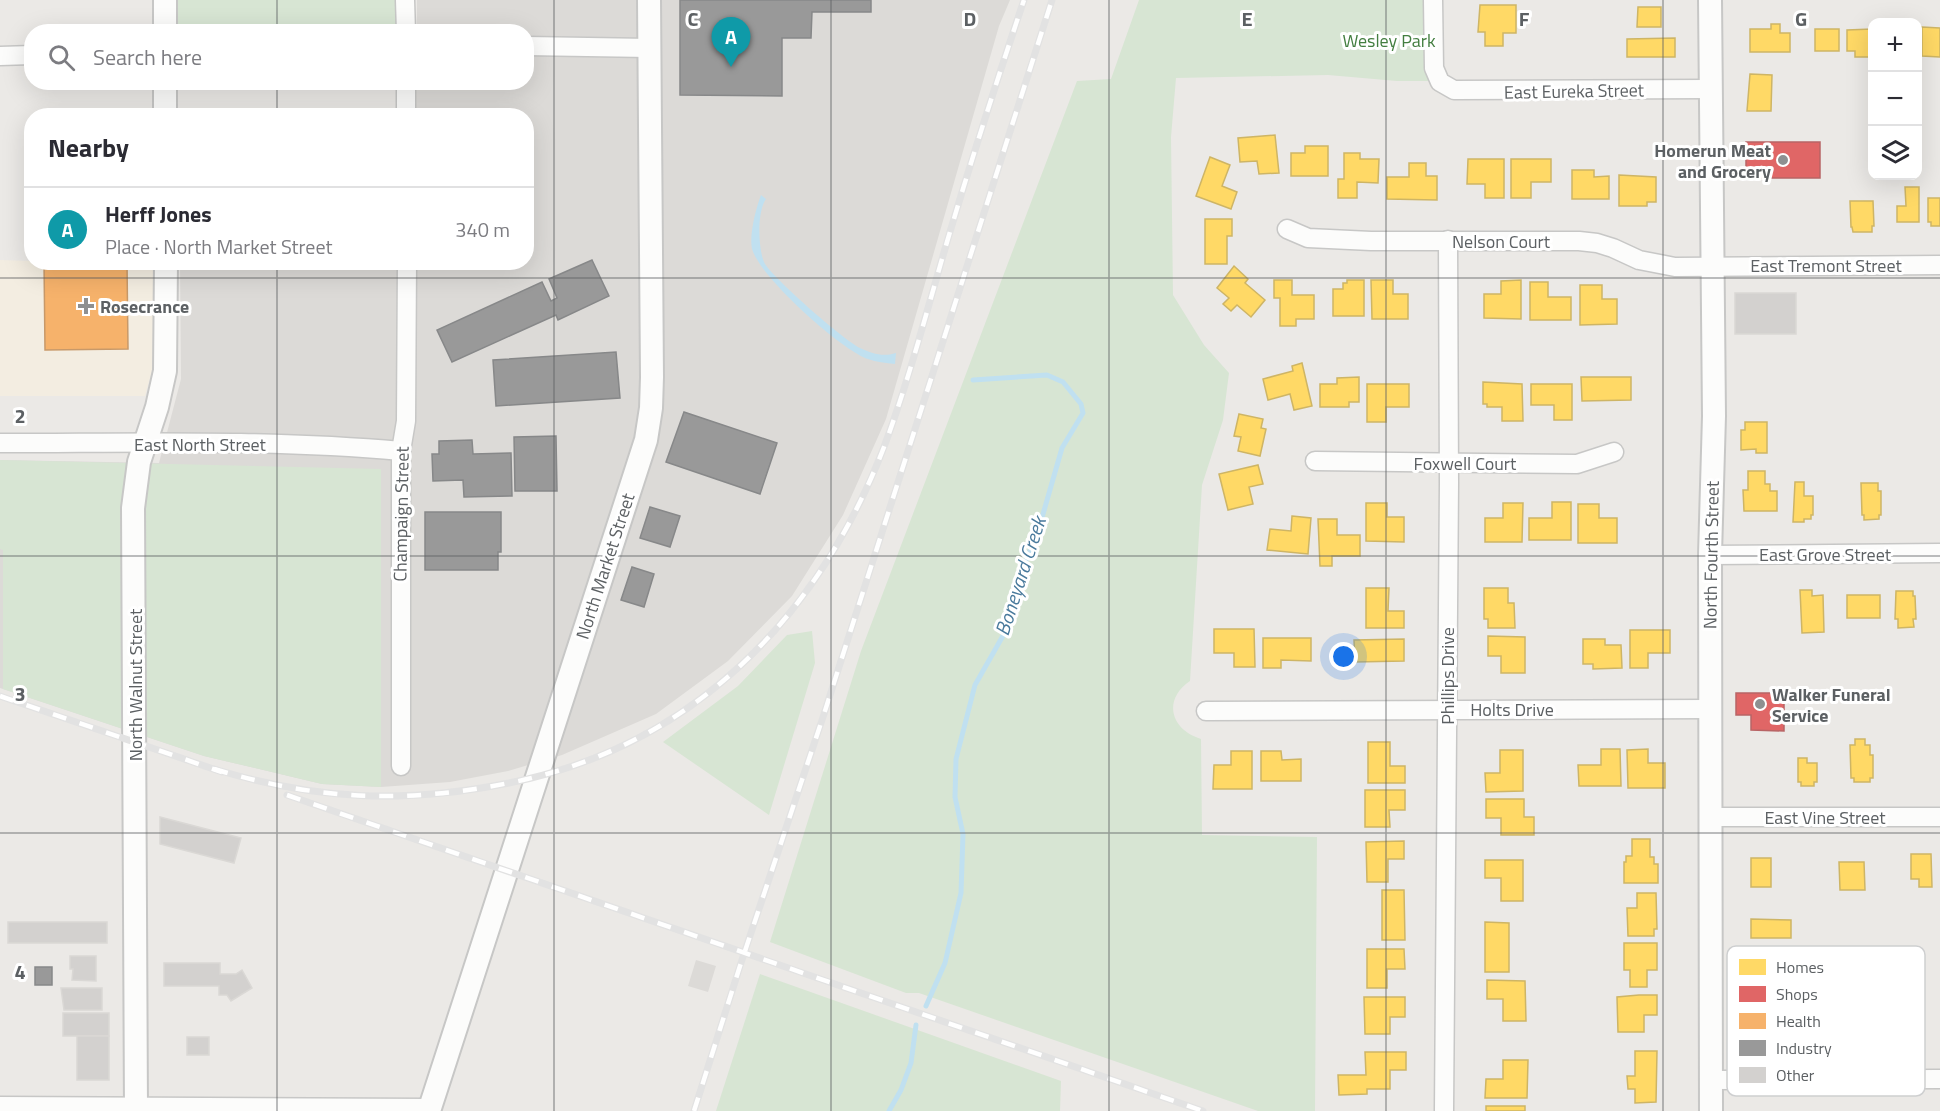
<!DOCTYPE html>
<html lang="en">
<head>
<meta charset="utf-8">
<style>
	body { margin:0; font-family:"Titillium Web",sans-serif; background:#f2f2f3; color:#2b2b33 }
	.controls { position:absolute; right:18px; top:18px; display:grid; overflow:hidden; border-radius:12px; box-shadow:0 6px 24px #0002 }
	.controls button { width:54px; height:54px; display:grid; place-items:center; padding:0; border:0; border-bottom:2px solid #e1e1e2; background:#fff; color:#2b2b33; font:30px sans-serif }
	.you { position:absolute; left:1344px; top:657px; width:21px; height:21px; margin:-15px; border:4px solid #fff; border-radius:50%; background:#1a73e8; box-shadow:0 0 0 9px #1a73e833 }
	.badge { display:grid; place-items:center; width:39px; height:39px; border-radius:50%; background:#d93025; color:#fff; font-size:20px; font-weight:700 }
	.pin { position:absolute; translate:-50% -50px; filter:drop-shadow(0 2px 3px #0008) }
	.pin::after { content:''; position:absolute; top:32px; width:21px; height:18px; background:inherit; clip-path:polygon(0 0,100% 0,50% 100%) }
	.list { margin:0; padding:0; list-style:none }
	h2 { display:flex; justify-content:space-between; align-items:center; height:78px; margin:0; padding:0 24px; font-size:26px }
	h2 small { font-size:20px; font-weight:400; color:#7c7c81 }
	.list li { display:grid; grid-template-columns:39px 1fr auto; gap:18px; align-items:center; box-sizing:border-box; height:84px; padding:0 24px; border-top:2px solid #e1e1e2 }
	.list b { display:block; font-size:22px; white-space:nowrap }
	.list p { margin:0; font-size:20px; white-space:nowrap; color:#7c7c81 }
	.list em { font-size:20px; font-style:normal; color:#7c7c81 }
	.icon { flex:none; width:33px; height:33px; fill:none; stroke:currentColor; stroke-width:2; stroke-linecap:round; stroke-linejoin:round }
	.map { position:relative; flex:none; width:1940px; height:1111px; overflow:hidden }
	.search { position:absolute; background:#fff; box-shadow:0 6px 24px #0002; left:24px; top:24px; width:510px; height:66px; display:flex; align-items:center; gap:15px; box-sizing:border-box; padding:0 21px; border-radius:24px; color:#7c7c81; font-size:22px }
	.panel { position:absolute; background:#fff; box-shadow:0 6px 24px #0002; left:24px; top:108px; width:510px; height:162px; border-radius:24px }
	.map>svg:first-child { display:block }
	.commercial { fill:#f3ede1 }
	.industrial { fill:#dcdad7 }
	.green { fill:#d7e5d3 }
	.water { fill:#c0e0f0 }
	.homes { fill:#ffd966; stroke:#ceb565; stroke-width:1.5 }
	.shops { fill:#e06666; stroke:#b86465; stroke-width:1.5 }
	.health { fill:#f6b26b; stroke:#c89969; stroke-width:1.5 }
	.industry { fill:#999; stroke:#878889; stroke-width:1.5 }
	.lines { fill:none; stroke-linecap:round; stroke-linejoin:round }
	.stream { stroke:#c0e0f0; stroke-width:5 }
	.building { fill:#d3d1cf; stroke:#dad8d5; stroke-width:1.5 }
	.minor-casing { stroke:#c7c7c6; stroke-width:21 }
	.tertiary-casing { stroke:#c7c7c6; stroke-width:26 }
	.minor { stroke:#fcfcfb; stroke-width:18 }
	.tertiary { stroke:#fcfcfb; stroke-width:22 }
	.rail-casing { stroke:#e2e2e2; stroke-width:7 }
	.rail { stroke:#fff; stroke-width:4.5; stroke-dasharray:14; stroke-linecap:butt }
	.grid { fill:none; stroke:#5c6063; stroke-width:1.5; stroke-opacity:0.55 }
	.poi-dot { fill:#8e9091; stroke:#fff; stroke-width:2 }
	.labels { text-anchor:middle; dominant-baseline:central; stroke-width:6; stroke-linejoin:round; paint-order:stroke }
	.park-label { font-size:18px; fill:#437e40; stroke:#fff }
	.street-label { font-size:18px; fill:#5c6063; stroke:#fff }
	.poi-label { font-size:18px; font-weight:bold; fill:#5c6063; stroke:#fff; text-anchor:start }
	.water-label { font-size:20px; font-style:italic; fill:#497a9c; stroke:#fff }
	.key { fill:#fff; stroke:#cecfd0; stroke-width:1.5 }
	.key-label { font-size:16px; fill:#5c6063 }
	.grid-label { font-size:20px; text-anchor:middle; font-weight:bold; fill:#5c6063; stroke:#fff; stroke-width:6; stroke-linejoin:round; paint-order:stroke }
</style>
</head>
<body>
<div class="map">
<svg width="1940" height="1111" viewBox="0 0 1940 1111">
	<rect width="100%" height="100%" fill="#ebe9e6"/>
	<!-- commercial -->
	<path class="commercial" d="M0,260L31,261L32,262L153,263V367L145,396H0Z"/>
	<!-- industrial -->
	<g class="industrial">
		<path d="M417,0H1010L999,26L886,419L843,515L792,596L728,661L656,714L562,755L508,771L450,782L381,787L322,784L204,756L0,688V460L159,463L181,379L180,263L526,262V116L401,115V83L526,82V32L417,31Z"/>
		<path d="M696,960L716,966L708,992L688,986Z"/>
	</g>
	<!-- green -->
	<g class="green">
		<rect x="170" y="0" width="231" height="31"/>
		<path d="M1139,0H1434L1432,81H1397L1328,75L1176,78L1171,137L1173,295L1204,345L1229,373L1223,420L1202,485L1190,681C1162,700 1171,730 1201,739L1202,835L1317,837L1315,1111H1258L919,993H906L770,942L861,651L1077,81L1111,79Z"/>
		<path d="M0,460L381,469V787L322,784L204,756L3,689V550L0,549Z"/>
		<path d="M812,631L815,663L769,815L663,742L738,686L787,635Z"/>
		<path d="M760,974L1061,1081L1060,1111H716Z"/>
	</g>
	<!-- water -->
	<path class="water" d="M761,195L766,199C757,211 758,248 764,262C770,276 845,341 860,348C873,354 883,357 896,353L895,364C886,363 876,362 868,359C840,349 760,277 752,249C749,235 756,208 761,195Z"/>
	<!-- homes -->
	<g class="homes">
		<path d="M1480,5H1516V33H1503V46H1485V32H1478Z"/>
		<path d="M1638,7H1661V27H1637Z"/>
		<rect x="1882" y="19" width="27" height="3"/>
		<path d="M1771,24H1780V33H1790V52H1750V29H1771Z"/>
		<path d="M1922,27L1940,28V57L1922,56Z"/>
		<rect x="1815" y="29" width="24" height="22"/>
		<path d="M1872,29V57H1855V51H1847V30Z"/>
		<path d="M1675,38V57H1627V39Z"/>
		<path d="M1750,74L1772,75L1771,111H1747Z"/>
		<path d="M1275,135L1279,173L1259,174L1257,161L1240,162L1238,138Z"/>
		<path d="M1305,146H1328V176H1291V153H1305Z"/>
		<path d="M1344,153H1360V159H1379L1378,183L1357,182V198H1338V179H1344Z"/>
		<path d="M1210,157L1230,165L1222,186L1237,192L1231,209L1196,196Z"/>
		<path d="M1468,159H1504V198H1485V184H1467Z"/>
		<path d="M1511,159H1551V182H1531V198H1511Z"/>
		<path d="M1409,163H1426V176H1437V200L1387,199V177H1409Z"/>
		<path d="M1572,170H1594V177L1609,176V199H1572Z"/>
		<path d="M1619,175L1656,177V202H1647V206H1619Z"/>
		<path d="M1905,187H1919V222H1897V206H1906Z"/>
		<path d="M1928,198H1940V226H1931V222H1928Z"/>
		<path d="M1850,201H1873L1874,226H1872V232H1853L1852,227H1851Z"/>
		<path d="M1205,219H1232V236H1227V264H1205Z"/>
		<path d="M1234,266L1248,279L1245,283L1265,300L1251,317L1237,305L1231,311L1223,304L1229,298L1217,288Z"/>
		<path d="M1274,280H1292V295H1314V319H1296V326H1280V298H1274Z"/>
		<path d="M1347,280H1364V316H1333V289H1343V283H1347Z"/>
		<path d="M1371,280H1393V294H1408V319H1372Z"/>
		<path d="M1521,280V319L1484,318V294H1501V281Z"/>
		<path d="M1530,282H1548V297H1571V320H1530Z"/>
		<path d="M1580,285H1602V299H1617V324L1580,325Z"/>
		<path d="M1302,363L1312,406L1294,410L1290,394L1268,400L1263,379L1293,371L1292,366Z"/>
		<path d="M1359,377V402H1349V407H1320V384H1337V378Z"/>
		<path d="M1581,377H1631V400L1582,401Z"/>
		<path d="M1483,382L1522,384L1523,421H1502V407H1487V404H1483Z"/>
		<path d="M1367,384H1409V407H1386V422H1367Z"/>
		<path d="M1531,384H1572V420H1554V405H1531Z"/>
		<path d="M1239,414L1263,419L1261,428L1266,429L1260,456L1238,451L1241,437L1234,436Z"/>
		<path d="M1745,422H1767V453H1756V449L1741,450V430H1745Z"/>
		<path d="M1258,465L1263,484L1249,487L1253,504L1228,510L1219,474Z"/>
		<path d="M1748,471H1765V484H1770V491H1777V511H1744L1743,490H1748Z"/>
		<path d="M1795,482H1804V496H1813V515H1811V519H1804V522H1793Z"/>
		<path d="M1861,483H1878V491H1881V515H1879V519L1864,520V515H1862Z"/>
		<path d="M1552,502H1571V540H1529V518H1552Z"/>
		<path d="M1366,503H1387V517H1404V542L1366,541Z"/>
		<path d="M1503,503H1523L1522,542H1485V518H1503Z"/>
		<path d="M1578,504H1599V518H1617V543H1578Z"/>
		<path d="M1292,516L1311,518L1308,554L1267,550L1270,529L1291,531Z"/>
		<path d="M1318,519H1337V535H1360V556H1332V566H1320Z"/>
		<path d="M1366,588H1389L1388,611H1404V628H1366Z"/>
		<path d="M1484,588H1508V603H1514L1515,628H1488V619H1484Z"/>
		<path d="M1800,590H1812V596L1823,595L1824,632L1802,633Z"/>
		<path d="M1896,591H1913V596H1915L1916,619H1913L1914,627L1898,628V619H1895Z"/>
		<rect x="1847" y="595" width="33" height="23"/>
		<path d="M1214,629H1254L1255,667H1234V653H1214Z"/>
		<path d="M1630,630H1670V653H1648V668H1630Z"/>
		<path d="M1488,636L1525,637V673H1501V656H1488Z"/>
		<path d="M1263,638H1311V661L1281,660V668H1263Z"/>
		<path d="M1404,639V661L1355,662L1354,640Z"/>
		<path d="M1583,639H1605V645H1621L1622,668L1593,669V664H1583Z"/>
		<path d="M1855,739H1865V745H1870V755H1873V778H1870V782H1854V778H1851L1850,745H1855Z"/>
		<path d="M1368,742H1390V766H1405V783H1368Z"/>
		<path d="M1601,749H1620L1621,786H1579L1578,765H1601Z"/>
		<path d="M1648,749V763H1665V788H1628L1627,750Z"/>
		<path d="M1500,750H1523V791L1486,792L1485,773H1500Z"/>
		<path d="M1231,751H1252V789H1213L1214,765H1231Z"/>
		<path d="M1261,751H1281L1282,760L1301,759V781H1261Z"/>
		<path d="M1798,758H1807V763H1817V782H1814V786H1801V782H1798Z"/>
		<path d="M1365,790H1405V810H1389L1390,827H1365Z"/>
		<path d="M1486,799H1524V817H1534V835H1501V818H1486Z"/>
		<path d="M1632,839H1650V857H1654V864H1658V883H1624V862H1626V856H1632Z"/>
		<path d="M1404,841V859H1388V882H1367L1366,842Z"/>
		<path d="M1911,854H1931L1932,887H1919V879H1911Z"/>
		<rect x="1751" y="858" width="20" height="29"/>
		<path d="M1485,860H1523V901H1501V878H1485Z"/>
		<path d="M1839,862H1864L1865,890H1840Z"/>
		<path d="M1382,890H1404L1405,940H1382Z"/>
		<path d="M1637,893H1656L1657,929H1654V936H1628L1627,908H1637Z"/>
		<path d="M1751,919L1791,920V938H1751Z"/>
		<path d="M1485,922L1509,923V972H1485Z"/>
		<path d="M1624,943H1657V970H1647V987H1630V970H1624Z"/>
		<path d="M1367,949H1404L1405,969H1387V988H1367Z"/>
		<path d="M1487,980L1525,981L1526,1021H1503V999H1487Z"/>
		<path d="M1639,995H1657V1015H1644V1032H1618L1617,997Z"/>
		<path d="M1364,997H1405V1017H1390V1034H1365Z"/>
		<path d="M1635,1051H1657L1656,1102L1635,1103V1089H1628L1627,1076H1635Z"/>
		<path d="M1365,1052H1406V1070H1390V1089H1367V1094L1339,1095L1338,1075H1366Z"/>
		<path d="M1503,1060H1528L1527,1098H1485L1486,1079H1503Z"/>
		<rect x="1486" y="1106" width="39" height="5"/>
	</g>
	<!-- shops -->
	<g class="shops">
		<rect x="1746" y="142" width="74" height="36"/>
		<path d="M1736,693H1784V731L1751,730V715H1736Z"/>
	</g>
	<!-- health -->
	<path class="health" d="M44,262H127L128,349L45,350Z"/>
	<!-- industry -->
	<g class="industry">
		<path d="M680,0H871V12H812L811,38H782V96L680,95Z"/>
		<path d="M592,260L609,296L558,320L556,315L452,362L437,330L542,282L551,301L557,298L549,279Z"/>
		<path d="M616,352L620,398L496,406L493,360Z"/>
		<path d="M684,412L777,443L760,494L666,462Z"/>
		<path d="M556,436L557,491H515L514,437Z"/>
		<path d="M472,440L473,454L511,453L512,496L464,497L463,480L433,481L432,454H439V441Z"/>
		<path d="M650,507L680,516L670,547L640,538Z"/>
		<path d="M425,512H501V552H498V570H425Z"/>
		<path d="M632,567L654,574L644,607L621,600Z"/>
		<rect x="35" y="967" width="17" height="18"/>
	</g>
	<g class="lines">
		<!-- stream -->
		<g class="stream">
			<path d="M926,1006L945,963L961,893L963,834L955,797L956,759L975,685L1004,634L1020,576L1039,528L1062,448L1083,413L1081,404L1063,382L1047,375L973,380"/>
			<path d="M889,1111L901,1090L911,1063L916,1025"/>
		</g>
	</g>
	<!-- building -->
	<g class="building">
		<rect x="1735" y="293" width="61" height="41"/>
		<path d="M160,817L241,838L234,863L160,844Z"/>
		<rect x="8" y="922" width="99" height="21"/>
		<path d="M70,956H96V981L72,980L73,969H70Z"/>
		<path d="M164,963H220V974H236L242,970L252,988L231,1001L227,995H219V986H164Z"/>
		<path d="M61,988H102V1010H64Z"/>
		<rect x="63" y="1013" width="46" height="23"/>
		<rect x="77" y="1036" width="32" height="44"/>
		<rect x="187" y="1037" width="22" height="18"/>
	</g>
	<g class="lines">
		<!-- minor casing -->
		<g class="minor-casing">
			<g id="minor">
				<path d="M405,0L406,32"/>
				<path d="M1433,0L1434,68L1440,82L1454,90L1710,89"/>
				<path d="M526,46L649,48"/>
				<path d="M0,56L32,55"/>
				<path d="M406,82V116"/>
				<path d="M1287,229L1308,238L1371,241H1579L1597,243L1613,248L1639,260L1675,267L1940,265"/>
				<path d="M0,443C134,443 267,439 401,451"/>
				<path d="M1315,461L1577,464L1614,452"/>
				<path d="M1710,555L1940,553"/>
				<path d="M1206,711L1710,709"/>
				<path d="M401,766V451L406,421L407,262"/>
				<path d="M1711,817H1940"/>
				<path d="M1711,1080L1940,1079"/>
				<path d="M0,1106L430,1108"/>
				<path d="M1444,1111L1449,483L1448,240"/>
			</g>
		</g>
		<!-- tertiary casing -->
		<g class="tertiary-casing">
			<g id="tertiary">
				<path d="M1710,0L1714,416L1710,555L1711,1111"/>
				<path d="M165,32V0"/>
				<path d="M165,82V116"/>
				<path d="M136,1111L133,508L139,462L157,407L165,371L166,262"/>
				<path d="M429,1111L646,440L651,408L652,377L649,0"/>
			</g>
		</g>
		<!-- minor -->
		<use href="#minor" class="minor"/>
		<!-- tertiary -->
		<use href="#tertiary" class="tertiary"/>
		<!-- rail casing -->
		<g class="rail-casing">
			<g id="rail">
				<path d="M0,696L222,772"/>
				<path d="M214,769C317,800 403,804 509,783C692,747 818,618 884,447C909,380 927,310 947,242C971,161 997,80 1024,0"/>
				<path d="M287,795L1203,1111"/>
				<path d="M694,1111L740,966L824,714L1052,0"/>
			</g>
		</g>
		<!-- rail -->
		<use href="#rail" class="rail"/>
	</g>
	<!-- grid -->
	<path class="grid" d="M277,0V32M554,0V1111M831,0V1111M1109,0V1111M1386,0V1111M1663,0V1111M277,82V116M277,262V1111M0,278H1940M0,556H1940M0,833H1940"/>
	<!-- markers -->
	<g class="poi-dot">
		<circle cx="1783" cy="160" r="6"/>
		<path d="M83 297h6v6h6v6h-6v6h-6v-6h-6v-6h6z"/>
		<circle cx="1760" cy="704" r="6"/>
	</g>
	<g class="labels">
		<!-- park labels -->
		<g class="park-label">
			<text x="1389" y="40">Wesley Park</text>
		</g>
		<!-- street labels -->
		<g class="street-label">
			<text transform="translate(1574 91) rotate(-1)">East Eureka Street</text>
			<text x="1501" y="241">Nelson Court</text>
			<text x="1826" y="265">East Tremont Street</text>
			<text x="200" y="444">East North Street</text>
			<text x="1465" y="463">Foxwell Court</text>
			<text transform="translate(401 514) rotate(-89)">Champaign Street</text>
			<text x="1825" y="554">East Grove Street</text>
			<text transform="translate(1711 555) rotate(-89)">North Fourth Street</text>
			<text transform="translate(605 566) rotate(-72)">North Market Street</text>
			<text transform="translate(1447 676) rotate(-90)">Phillips Drive</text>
			<text transform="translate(135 685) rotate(-90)">North Walnut Street</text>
			<text x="1512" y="709">Holts Drive</text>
			<text x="1825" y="817">East Vine Street</text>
		</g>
		<!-- poi labels -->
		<g class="poi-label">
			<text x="1771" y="150" text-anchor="end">Homerun Meat<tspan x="1771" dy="21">and Grocery</tspan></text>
			<text x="100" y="306">Rosecrance</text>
			<text x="1772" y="694">Walker Funeral<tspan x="1772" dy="21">Service</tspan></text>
		</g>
		<!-- water labels -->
		<g class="water-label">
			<text transform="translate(1020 576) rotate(-72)">Boneyard Creek</text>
		</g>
	</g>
	<!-- legend -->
	<rect x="1727" y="946" width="198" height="150" rx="9" class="key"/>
	<rect x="1739" y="959" width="27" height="16" fill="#ffd966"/>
	<rect x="1739" y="986" width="27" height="16" fill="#e06666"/>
	<rect x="1739" y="1013" width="27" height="16" fill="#f6b26b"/>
	<rect x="1739" y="1040" width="27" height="16" fill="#999"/>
	<rect x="1739" y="1067" width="27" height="16" fill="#d3d1cf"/>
	<g class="key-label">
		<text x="1776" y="973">Homes</text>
		<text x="1776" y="1000">Shops</text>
		<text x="1776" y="1027">Health</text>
		<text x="1776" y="1054">Industry</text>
		<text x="1776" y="1081">Other</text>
	</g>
	<g class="grid-label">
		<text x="693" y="26">C</text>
		<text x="970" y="26">D</text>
		<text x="1247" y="26">E</text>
		<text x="1524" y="26">F</text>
		<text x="1801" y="26">G</text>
		<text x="20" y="423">2</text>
		<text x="20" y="701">3</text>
		<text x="20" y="979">4</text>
	</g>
</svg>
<div class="controls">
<button>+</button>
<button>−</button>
<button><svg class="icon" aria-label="layers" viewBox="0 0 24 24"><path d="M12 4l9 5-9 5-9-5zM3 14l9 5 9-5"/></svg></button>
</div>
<div class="you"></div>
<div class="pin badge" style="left:731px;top:67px;background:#0f9aa8">A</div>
<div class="search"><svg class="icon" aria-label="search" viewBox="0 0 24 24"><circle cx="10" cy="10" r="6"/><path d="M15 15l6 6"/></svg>Search here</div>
<section class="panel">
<h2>Nearby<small></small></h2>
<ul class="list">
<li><span class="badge" style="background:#0f9aa8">A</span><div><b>Herff Jones</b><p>Place · North Market Street</p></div><em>340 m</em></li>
</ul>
</section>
</div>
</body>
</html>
